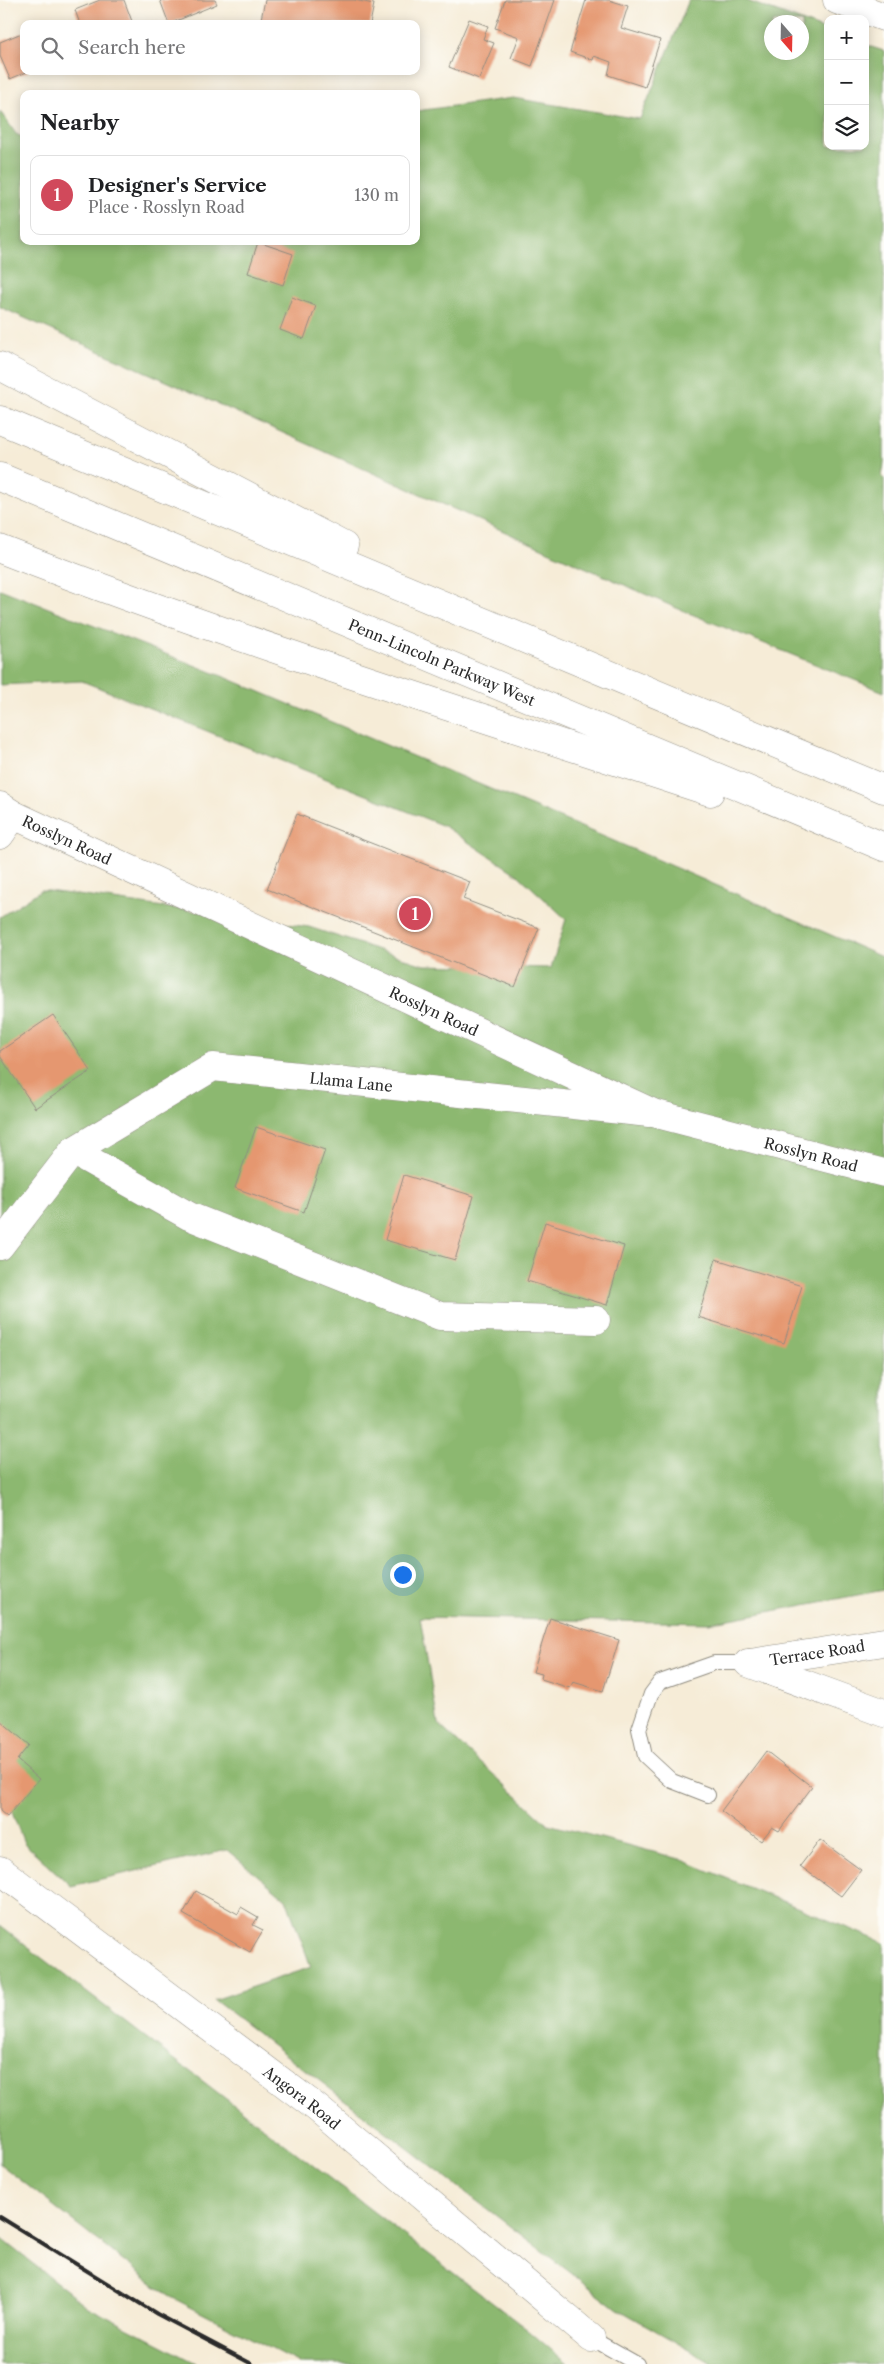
<!DOCTYPE html>
<html lang="en">
<head>
<meta charset="utf-8">
<style>
	body { margin:0; font-family:"Libre Caslon Text",serif; background:#f6f6f6; color:#202124 }
	.controls { position:absolute; right:15px; top:15px; display:grid; overflow:hidden; border-radius:10px; box-shadow:0 2px 12px #0003 }
	.controls button { width:45px; height:45px; display:grid; place-items:center; padding:0; border:0; border-bottom:1px solid #e0e0e0; background:#fff; color:#202124; font:25px sans-serif }
	.compass { position:absolute; left:764px; top:15px; width:45px; height:45px; border-radius:50%; background:#fff; box-shadow:0 2px 12px #0003; rotate:160deg }
	.you { position:absolute; left:402px; top:1574px; width:18px; height:18px; margin:-12px; border:4px solid #fff; border-radius:50%; background:#1a73e8; box-shadow:0 0 0 8px #1a73e833 }
	.badge { display:grid; place-items:center; width:32px; height:32px; border-radius:50%; background:#d1495b; color:#fff; font-size:16px; font-weight:700 }
	.pin { position:absolute; translate:-50% -50%; border:2px solid #fff; box-shadow:0 1px 5px #0006 }
	.list { margin:0; padding:0; list-style:none }
	h2 { display:flex; justify-content:space-between; align-items:center; height:65px; margin:0; padding:0 20px; font-size:21px }
	h2 small { font-size:16px; font-weight:400; color:#757577 }
	.list li { display:grid; grid-template-columns:32px 1fr auto; gap:15px; align-items:center; box-sizing:border-box; height:80px; margin:0 10px 10px; padding:0 10px; border:1px solid #e0e0e0; border-radius:10px }
	.list b { display:block; font-size:19px; white-space:nowrap }
	.list p { margin:0; font-size:16px; white-space:nowrap; color:#757577 }
	.list em { font-size:16px; font-style:normal; color:#757577 }
	.icon { flex:none; width:28px; height:28px; fill:none; stroke:currentColor; stroke-width:2; stroke-linecap:round; stroke-linejoin:round }
	.map { position:relative; flex:none; width:884px; height:2364px; overflow:hidden }
	.search { position:absolute; background:#fff; box-shadow:0 2px 12px #0003; left:20px; top:20px; width:400px; height:55px; display:flex; align-items:center; gap:12px; box-sizing:border-box; padding:0 18px; border-radius:10px; color:#757577; font-size:19px }
	.panel { position:absolute; background:#fff; box-shadow:0 2px 12px #0003; left:20px; top:90px; width:400px; height:155px; border-radius:10px }
	.map>svg:first-child { display:block }
	.forest { fill:#8cb870; stroke:#5c724e; fill-rule:evenodd }
	.building { fill:#e59770 }
	.lines { fill:none; stroke-linecap:round; stroke-linejoin:round }
	.service-casing { stroke:#908c81; stroke-width:16 }
	.minor-casing { stroke:#908c81; stroke-width:29 }
	.tertiary-casing { stroke:#908c81; stroke-width:29 }
	.motorway-casing { stroke:#908c81; stroke-width:29 }
	.service { stroke:#fff; stroke-width:14 }
	.minor { stroke:#fff; stroke-width:28 }
	.tertiary { stroke:#fff; stroke-width:28 }
	.motorway { stroke:#fff; stroke-width:28 }
	.rail { stroke:#2b2b2b; stroke-width:4 }
	.labels { text-anchor:middle; dominant-baseline:central; stroke-width:4; stroke-linejoin:round; paint-order:stroke }
	.street-label { font-size:15px; fill:#2b2b2b; stroke:#fdfcf7 }
</style>
</head>
<body>
<div class="map">
<svg width="884" height="2364" viewBox="0 0 884 2364">
	<rect width="100%" height="100%" fill="#fdfcf7"/>
	<filter id="ink" filterUnits="userSpaceOnUse"><feTurbulence type="fractalNoise" baseFrequency=".02" numOctaves="2"/><feDisplacementMap in="SourceGraphic" scale="10" xChannelSelector="R" yChannelSelector="G"/><feConvolveMatrix kernelMatrix="1 2 1 2 8 2 1 2 1" color-interpolation-filters="sRGB"/></filter>
	<filter id="wash" filterUnits="userSpaceOnUse"><feTurbulence type="fractalNoise" baseFrequency=".0096" numOctaves="4" result="noise"/><feDisplacementMap in="SourceGraphic" scale="20" xChannelSelector="R" yChannelSelector="G"/><feGaussianBlur stdDeviation="1.12" result="paint"/><feColorMatrix in="noise" values="0 0 0 0 0 0 0 0 0 0 0 0 0 0 0 0 0 1.4 0 .05"/><feComposite in="paint" operator="in"/></filter>
	<g filter="url(#wash)">
		<rect width="100%" height="100%" fill="#f6ecd7"/>
		<!-- forest -->
		<g class="forest">
			<path d="M689,0H745L828,31V146H865V45L884,51V462L882,477L884,479V692L674,607L0,307V111L16,134L24,138V241H416V111L513,98L640,119ZM772,22H802V52H772Z"/>
			<path d="M0,589L227,678L607,838L884,958V1590L709,1623L420,1617L438,1724L548,1824L680,1859L884,1943V2364H714L618,2309L214,2000L311,1967L286,1899L227,1850L71,1886L24,1843L0,1782V917L41,890L309,927L424,965L551,968L566,919L518,875L444,826L82,681L0,685Z"/>
			<path d="M0,1926L528,2330L568,2364H301L169,2296L0,2164Z"/>
			<path d="M0,2238L88,2307L198,2364H0Z"/>
		</g>
		<g id="blocks">
			<!-- building -->
			<g class="building">
				<path d="M100,0H124L133,24H80L75,10Z"/>
				<path d="M160,0H215L217,4L169,24Z"/>
				<path d="M265,0H354L374,4L370,24H260Z"/>
				<path d="M505,0H555L532,66L511,58L519,37L495,28Z"/>
				<path d="M586,0H609L628,6L621,28L660,40L645,87L608,75L611,62L594,56L593,60L570,52Z"/>
				<path d="M469,19L488,26L483,39L494,43L479,79L449,67Z"/>
				<path d="M24,32V71H29L10,79L0,56V42Z"/>
				<path d="M258,242L293,254L283,285L248,273Z"/>
				<path d="M292,297L316,306L304,339L280,330Z"/>
				<path d="M297,814L470,882L463,899L539,928L515,987L267,889Z"/>
				<path d="M53,1015L91,1071L35,1108L0,1056V1051Z"/>
				<path d="M256,1127L325,1150L304,1212L235,1188Z"/>
				<path d="M404,1175L474,1196L455,1260L385,1240Z"/>
				<path d="M545,1222L624,1246L607,1305L527,1281Z"/>
				<path d="M716,1259L802,1286L784,1343L698,1317Z"/>
				<path d="M550,1618L619,1640L603,1691L573,1682L570,1688L541,1679L542,1674L533,1672Z"/>
				<path d="M0,1720L29,1745L17,1760L39,1779L7,1817L0,1811Z"/>
				<path d="M766,1751L812,1787L779,1831L772,1827L761,1841L721,1811Z"/>
				<path d="M820,1840L861,1870L841,1896L800,1866Z"/>
				<path d="M196,1891L238,1914L241,1907L258,1917L253,1925L263,1930L250,1952L183,1914Z"/>
			</g>
		</g>
	</g>
	<g filter="url(#ink)">
		<use href="#blocks" fill-opacity="0" stroke="#908c81" stroke-width="1"/>
		<g class="lines">
			<!-- service casing -->
			<g class="service-casing">
				<g id="service">
					<path d="M708,1795L672,1781L645,1756L639,1729L651,1694L660,1682L714,1663H748"/>
					<path d="M591,2338L637,2364"/>
				</g>
			</g>
			<!-- minor casing -->
			<g class="minor-casing">
				<g id="minor">
					<path d="M0,835L14,815"/>
					<path d="M73,1151L189,1216L440,1316L596,1320"/>
					<path id="s1" d="M0,1246L73,1151L213,1067L649,1113"/>
					<path d="M748,1663L884,1713"/>
					<path id="s2" d="M750,1663L884,1642"/>
					<path id="s3" d="M0,1870L317,2108L591,2338"/>
				</g>
			</g>
			<!-- tertiary casing -->
			<g class="tertiary-casing">
				<g id="tertiary">
					<path d="M837,0L884,17"/>
					<path id="s4" d="M0,806L14,815L653,1113L884,1173"/>
				</g>
			</g>
			<!-- motorway casing -->
			<g class="motorway-casing">
				<g id="motorway">
					<path d="M0,366L344,546"/>
					<path d="M0,420L884,789"/>
					<path id="s5" d="M0,477L884,847"/>
					<path d="M0,549C233,640 472,714 710,792"/>
				</g>
			</g>
			<!-- service -->
			<use href="#service" class="service"/>
			<!-- minor -->
			<use href="#minor" class="minor"/>
			<!-- tertiary -->
			<use href="#tertiary" class="tertiary"/>
			<!-- motorway -->
			<use href="#motorway" class="motorway"/>
			<!-- rail -->
			<path class="rail" d="M0,2217L157,2314L252,2364"/>
		</g>
	</g>
	<g class="labels">
		<!-- street labels -->
		<g class="street-label">
			<text stroke="none"><textPath href="#s5" startOffset="479">Penn-Lincoln Parkway West</textPath></text>
			<text stroke="none"><textPath href="#s4" startOffset="75">Rosslyn Road</textPath></text>
			<text stroke="none"><textPath href="#s4" startOffset="480">Rosslyn Road</textPath></text>
			<text stroke="none"><textPath href="#s1" startOffset="422">Llama Lane</textPath></text>
			<text stroke="none"><textPath href="#s4" startOffset="885">Rosslyn Road</textPath></text>
			<text stroke="none"><textPath href="#s2" startOffset="68">Terrace Road</textPath></text>
			<text stroke="none"><textPath href="#s3" startOffset="378">Angora Road</textPath></text>
		</g>
	</g>
</svg>
<div class="controls">
<button>+</button>
<button>−</button>
<button><svg class="icon" aria-label="layers" viewBox="0 0 24 24"><path d="M12 4l9 5-9 5-9-5zM3 14l9 5 9-5"/></svg></button>
</div>
<svg class="compass" viewBox="-18 -18 36 36"><path d="M0-13l5 13h-10z" fill="#e53935"/><path d="M0 13l5-13h-10z" fill="#757577"/></svg>
<div class="you"></div>
<div class="pin badge" style="left:415px;top:914px">1</div>
<div class="search"><svg class="icon" aria-label="search" viewBox="0 0 24 24"><circle cx="10" cy="10" r="6"/><path d="M15 15l6 6"/></svg>Search here</div>
<section class="panel">
<h2>Nearby<small></small></h2>
<ul class="list">
<li><span class="badge">1</span><div><b>Designer's Service</b><p>Place · Rosslyn Road</p></div><em>130 m</em></li>
</ul>
</section>
</div>
</body>
</html>
